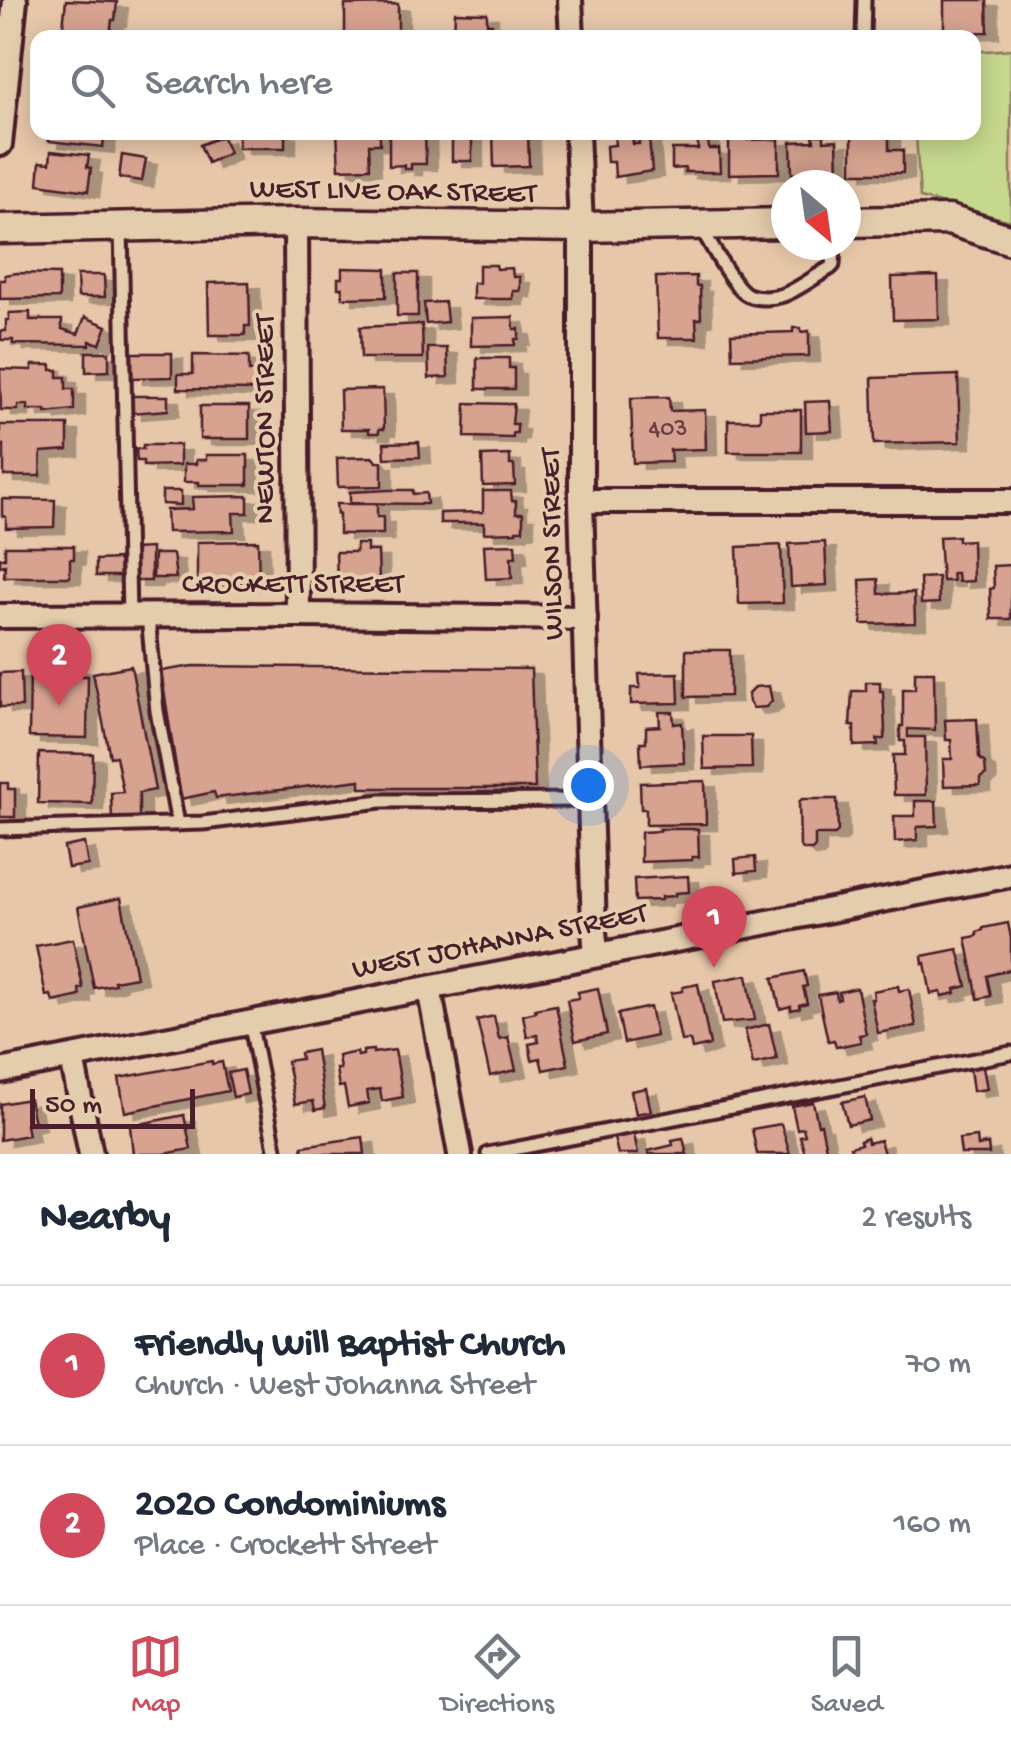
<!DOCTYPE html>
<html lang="en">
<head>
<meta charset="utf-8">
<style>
	body { margin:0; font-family:"Gochi Hand",sans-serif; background:#f6f6f7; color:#1f2937 }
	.compass { position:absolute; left:771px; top:170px; width:90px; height:90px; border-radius:50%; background:#fff; box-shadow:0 5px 25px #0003; rotate:151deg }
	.scale { position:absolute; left:30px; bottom:25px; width:165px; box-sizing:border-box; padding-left:10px; border:5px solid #4a1f2b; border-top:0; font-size:28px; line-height:35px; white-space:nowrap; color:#4a1f2b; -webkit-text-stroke:8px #e4cdad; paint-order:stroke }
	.you { position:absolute; left:588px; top:785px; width:35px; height:35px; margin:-25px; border:8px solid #fff; border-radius:50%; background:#1a73e8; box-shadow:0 0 0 15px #1a73e833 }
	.badge { display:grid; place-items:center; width:65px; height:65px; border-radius:50%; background:#d1495b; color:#fff; font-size:32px; font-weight:700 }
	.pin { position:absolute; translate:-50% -82px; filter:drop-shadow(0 2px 5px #0008) }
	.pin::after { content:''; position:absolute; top:52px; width:35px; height:30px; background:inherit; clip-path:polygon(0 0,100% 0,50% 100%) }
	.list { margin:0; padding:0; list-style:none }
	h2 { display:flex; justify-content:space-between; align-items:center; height:130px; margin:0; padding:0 40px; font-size:42px }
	h2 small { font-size:32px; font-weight:400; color:#747a83 }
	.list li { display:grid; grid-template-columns:65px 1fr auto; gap:30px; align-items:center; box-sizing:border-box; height:160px; padding:0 40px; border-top:2px solid #e0e1e3 }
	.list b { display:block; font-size:38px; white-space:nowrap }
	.list p { margin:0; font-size:32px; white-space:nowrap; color:#747a83 }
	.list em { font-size:32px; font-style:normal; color:#747a83 }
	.icon { flex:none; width:55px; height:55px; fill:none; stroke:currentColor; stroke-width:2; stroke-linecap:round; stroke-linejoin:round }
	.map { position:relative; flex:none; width:1011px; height:1154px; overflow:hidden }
	.search { position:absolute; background:#fff; box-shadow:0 5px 25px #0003; left:30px; right:30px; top:30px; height:110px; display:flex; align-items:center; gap:25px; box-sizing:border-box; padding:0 35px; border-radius:20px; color:#747a83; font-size:38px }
	.sheet { height:450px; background:#fff }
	nav { display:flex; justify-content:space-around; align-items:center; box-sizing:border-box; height:140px; border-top:2px solid #e0e1e3; background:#fff; font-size:28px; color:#747a83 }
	nav a { display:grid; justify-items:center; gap:5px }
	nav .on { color:#d1495b }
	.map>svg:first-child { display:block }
	.green { fill:#c6d88d; stroke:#887c5c; stroke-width:2.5 }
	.building { fill:#d7a390; stroke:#4a1f2b; stroke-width:2.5; filter:url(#shadow) }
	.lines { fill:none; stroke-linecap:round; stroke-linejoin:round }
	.service-casing { stroke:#4a1f2b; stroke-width:19 }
	.minor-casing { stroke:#4a1f2b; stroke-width:30 }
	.tertiary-casing { stroke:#4a1f2b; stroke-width:35 }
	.service { stroke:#e4cdad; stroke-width:11 }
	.minor { stroke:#e4cdad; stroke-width:22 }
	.tertiary { stroke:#e4cdad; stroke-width:28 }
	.labels { text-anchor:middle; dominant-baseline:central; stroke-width:8; stroke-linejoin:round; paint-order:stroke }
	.number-label { font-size:25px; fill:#6d4044 }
	.street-label { font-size:30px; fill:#4a1f2b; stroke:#e4cdad }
</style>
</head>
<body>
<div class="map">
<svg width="1011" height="1154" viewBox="0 0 1011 1154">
	<defs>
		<filter id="shadow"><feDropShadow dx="11" dy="6" stdDeviation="0" flood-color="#0004"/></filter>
	</defs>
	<rect width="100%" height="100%" fill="#e7c7a9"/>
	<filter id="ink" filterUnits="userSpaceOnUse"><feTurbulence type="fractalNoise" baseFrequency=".01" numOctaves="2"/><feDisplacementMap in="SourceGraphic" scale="20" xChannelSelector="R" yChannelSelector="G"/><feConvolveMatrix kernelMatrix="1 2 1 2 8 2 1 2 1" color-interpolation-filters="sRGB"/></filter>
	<g filter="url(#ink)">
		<!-- green -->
		<path class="green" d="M1011,49V221L920,198L916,133L974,132V52Z"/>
		<!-- building -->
		<g class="building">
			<path d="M66,0L117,2L115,20H112L110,34L96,35L95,38L62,35Z"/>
			<path d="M944,0H987L988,32L944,33Z"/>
			<path d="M398,4V34L386,35V38H345V5Z"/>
			<path d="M455,12L487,13V24H492V32H488V38H454Z"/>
			<path d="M49,132H105L103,147L48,141Z"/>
			<rect x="238" y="132" width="47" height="16"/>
			<path d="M337,132H380V144H369L370,168L339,169Z"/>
			<path d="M389,132H425L426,164H411V169H404V165L389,166Z"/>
			<rect x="452" y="132" width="20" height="29"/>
			<path d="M493,132H528L529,166L494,167Z"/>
			<path d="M632,132L633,144H639V139L649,138L652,171L615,177L614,162H607L606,146L615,145L614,133Z"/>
			<path d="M729,132H747V140L779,139V173L729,174Z"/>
			<path d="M852,134H889V150H903V173H852Z"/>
			<path d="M813,135H824V141L837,140L838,174H792L791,142L814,141Z"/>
			<path d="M222,136L229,153L208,163L200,145Z"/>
			<path d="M698,138H708L709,149H719L720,172H685V168L672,169V149H698Z"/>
			<path d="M51,151L89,155L87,167L91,168L88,191L38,184L40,162L50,163Z"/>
			<path d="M122,155L146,159L142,181L119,178Z"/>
			<path d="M479,265H496L497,269L512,268L513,277H520V291H513V299H473V283H479Z"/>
			<path d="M342,268L386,269V297L342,298V288H338V278H342Z"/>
			<path d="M17,273L59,274V298L0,299V280H5V275Z"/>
			<rect x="397" y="273" width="21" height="43"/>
			<path d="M77,275H104L105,297H78Z"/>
			<path d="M696,276V286H700L701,319H696L697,338H658L656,277Z"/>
			<path d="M938,276L939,319L893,320L892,277Z"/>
			<path d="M249,282L250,326H245V335H209L208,283Z"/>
			<path d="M445,302L447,322L426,324L424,303Z"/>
			<path d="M30,312V320H62V329L78,334L85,317L107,326L100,344L90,341V345L13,344V340H1V331H6V320H9V313Z"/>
			<path d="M513,317L514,329H519V339H515V345L471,346V318Z"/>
			<path d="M422,324L423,358H361L360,327Z"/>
			<path d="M793,328H801V332L809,331V356L732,358L731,334L793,332Z"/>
			<path d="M428,348H447L448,377L429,378Z"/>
			<path d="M86,352H109V371L86,372Z"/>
			<path d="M132,353H172V377L132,378Z"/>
			<path d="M193,355L249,356V371H256V390L178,389V374H193Z"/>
			<path d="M477,358H509V368H514V389H477Z"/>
			<path d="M32,365H51V370H58V377H66V389H74V410L46,413V410H28V405H18V410H1L0,369L32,370Z"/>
			<path d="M958,375L960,442L874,444L872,378Z"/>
			<path d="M383,389L384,429H379V433H369V429H341L340,390Z"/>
			<path d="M131,396H168V410L131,413Z"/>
			<path d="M669,397L670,411L705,410L706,449L670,450L671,462L633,463L631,398Z"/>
			<path d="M830,401L832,431L806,432L805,402Z"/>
			<path d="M466,403L514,404L512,424H517V433H513V438L465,437Z"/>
			<rect x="200" y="406" width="49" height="33"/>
			<path d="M760,410H801V452H728V420H760Z"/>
			<path d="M0,425H68V450L41,452L40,476H4V445H0Z"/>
			<path d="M419,442L420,457L385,458L384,443Z"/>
			<path d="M143,445H180V465L143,466V461H137L136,449H143Z"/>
			<path d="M206,455H248V485H199V482H184V464H196V460H206Z"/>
			<path d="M510,455V465H514L515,485L483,486L482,456Z"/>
			<path d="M372,457L377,462H382V486L338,487L337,458Z"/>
			<path d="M389,490H413V494L426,493L427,504L350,503V492Z"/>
			<path d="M162,491H181V505L162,504Z"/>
			<path d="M483,491H511L512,501H516V513H523V530H516V532L484,533V523H440V513L483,512Z"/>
			<path d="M248,496V513H233L234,531L167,532L166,510L193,509L192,497Z"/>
			<path d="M2,499L55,500L54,527L6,528V517L2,516Z"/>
			<path d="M336,504H377V517H383V534H339V514H337Z"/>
			<path d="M958,536V541L972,540L973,581L958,582L957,573H952L953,581H942L939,537Z"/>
			<path d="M258,541L259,583L197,584V542Z"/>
			<path d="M825,542L827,585L791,587L789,544Z"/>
			<path d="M356,544H367V551H378L379,580H337L336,552H356Z"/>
			<path d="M515,544L516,557H511L512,578L486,579L484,545Z"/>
			<path d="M781,545L783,603L739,604L737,547Z"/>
			<path d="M5,546H74V559H70V577H4L5,565L0,566V558H5Z"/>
			<path d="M151,548V581H132V549Z"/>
			<path d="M154,554H173L176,578H153Z"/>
			<path d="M119,559L120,576H96V560Z"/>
			<path d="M1011,565V619H991L990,589L994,588L993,566Z"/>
			<path d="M938,577L939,603L921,604L920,578Z"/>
			<path d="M878,579L879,594L914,593L915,623L862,624L860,580Z"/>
			<path d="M686,650H730V696L686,697Z"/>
			<path d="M131,666L155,790L139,793V818L112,819L111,793L123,792L116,756L110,757L93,673Z"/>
			<path d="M193,666L531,669L535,788H360V780L216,798L214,792L181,799L161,671Z"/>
			<path d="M30,667H82V676H88L87,738L29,737Z"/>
			<path d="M21,672L22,707H0V673Z"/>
			<path d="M915,672H934L935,730L908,729V737H925L926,795H894L893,755H905V741H900V726H903V689H915Z"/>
			<path d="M678,673L679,703L631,704V688H640L639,674Z"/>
			<path d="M866,682H880V691H883L885,730L884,739H877L878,745L854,746V726H850L852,691H866Z"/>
			<path d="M769,686L772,701L766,707L753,708L749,702L748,694L755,687Z"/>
			<path d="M659,712H673L674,724L682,723L684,763L641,765L640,742H646V727L660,726Z"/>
			<path d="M977,719L979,758L985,763L986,774L980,778V785L944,786L943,759H952L951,740H946L945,720Z"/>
			<path d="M703,736H751L752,768L704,769Z"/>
			<path d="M39,753L93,754L92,804L38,803Z"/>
			<path d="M705,781L706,824L646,825V809H641L640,783Z"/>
			<path d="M0,783H8V789H15V817H0Z"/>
			<path d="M802,799H837L838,831L835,835H815V847L812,850H804L800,846L799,802Z"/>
			<path d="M915,801H936L937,826L917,827V840L895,842L894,816H915Z"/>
			<path d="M660,829H698L699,857H692V860L641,862V832L660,831Z"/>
			<path d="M84,843L88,865L68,868L64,847Z"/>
			<path d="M755,857L756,871L736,873L735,859Z"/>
			<path d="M688,876L689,892L675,893V896L661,897V900L635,901L634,879Z"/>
			<path d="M121,898L136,977L114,981L115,984L94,988L78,907Z"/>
			<path d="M1008,923L1011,938V969L987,976L991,996L978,999L966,938L977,936V932L983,930V928Z"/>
			<path d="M73,939L83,988L79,989L80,996L53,1002L51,995L46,996L36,946Z"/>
			<path d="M958,949L967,986L955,989L956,993L942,996L941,992L931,994L925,963L923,964L922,956Z"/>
			<path d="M804,971L807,986L803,987L807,1003L799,1005L800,1008L791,1010V1006L780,1009L773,978Z"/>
			<path d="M747,975L755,1020L722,1023L715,981Z"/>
			<path d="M698,984L710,1045L692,1049L690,1040L681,1041L671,993L683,991V987Z"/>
			<path d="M898,986L899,991L909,989L916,1026L878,1033L871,999H874L873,991Z"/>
			<path d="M598,988L607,1034L575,1041L567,1000L579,998L578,992Z"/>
			<path d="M857,988L866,1034L859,1035L861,1042L836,1047L834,1040L828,1041L818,995L836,992L837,1000L840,999L839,992Z"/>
			<path d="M556,1005L568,1065L543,1070L540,1058L532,1060L529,1044L539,1042L537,1035L527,1037L523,1015L536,1012L535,1009Z"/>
			<path d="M650,1007L656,1036L624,1043L618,1014Z"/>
			<path d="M494,1016L499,1039L508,1037L516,1070L490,1076L477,1020Z"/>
			<path d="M769,1024L777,1059L753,1064L745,1030Z"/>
			<path d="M316,1050L325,1108L315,1110L313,1101L295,1104L287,1061L301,1059L300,1053Z"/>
			<path d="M373,1050V1053L395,1050L403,1097L382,1101L380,1089L367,1091L369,1103L348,1107L344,1086L339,1087L336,1069H340L338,1056L357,1052L358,1056L363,1055V1051Z"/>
			<path d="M212,1061V1064L222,1062L228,1091L125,1112L119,1078Z"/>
			<path d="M983,1067L987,1089L973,1091L970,1069Z"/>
			<path d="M243,1070L248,1094L233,1097L228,1073Z"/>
			<path d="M646,1088L651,1111L636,1114L631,1091Z"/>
			<path d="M865,1097L870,1120L848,1125L842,1102Z"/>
			<path d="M29,1099L34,1123L26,1125L28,1135L0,1140V1104Z"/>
			<path d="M813,1102L818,1125L821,1124L827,1154H805L800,1136L805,1135L803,1128L797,1129L792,1106Z"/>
			<path d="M184,1115L191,1149L164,1154H133L130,1126Z"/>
			<path d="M781,1124L790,1154H757L752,1129Z"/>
			<path d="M634,1134L638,1154H618L614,1138Z"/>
			<path d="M363,1137L365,1154H303L302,1146Z"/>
			<path d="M977,1137L978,1146L988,1144L989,1154H961L959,1139Z"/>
			<path d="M683,1138L687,1154H649L648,1151L673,1145L672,1140Z"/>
			<path d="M867,1138L868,1143L880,1140L884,1154H852L850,1147L861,1144L860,1141Z"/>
		</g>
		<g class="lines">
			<!-- service casing -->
			<g class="service-casing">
				<g id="service">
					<path d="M863,38L864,0"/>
					<path d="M121,227L129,616"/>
					<path d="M702,229C710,243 734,289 748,295C759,300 778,298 788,293C803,286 816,276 830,268L833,265L834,245"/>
					<path d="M148,616L157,711L178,824"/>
					<path d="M0,829L203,823L381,801L590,800"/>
					<path d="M250,1021L276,1154"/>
					<path d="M488,1154L1011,1053"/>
				</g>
			</g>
			<!-- minor casing -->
			<g class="minor-casing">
				<g id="minor">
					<path d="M570,0L572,38"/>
					<path d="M577,132L581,227V501L594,930L596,955"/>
					<path d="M0,144L15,0"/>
					<path d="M296,223L298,615"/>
					<path d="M581,501H1011"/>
					<path d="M0,616L298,615L585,618"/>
					<path d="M429,988L460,1154"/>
					<path d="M72,1058L91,1154"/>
					<path d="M0,1071L1011,875"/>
				</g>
			</g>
			<!-- tertiary casing -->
			<g class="tertiary-casing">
				<g id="tertiary">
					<path d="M846,222L949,220L1011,240"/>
					<path d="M0,229L296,223L581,227L786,223"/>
				</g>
			</g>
			<!-- service -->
			<use href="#service" class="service"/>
			<!-- minor -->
			<use href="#minor" class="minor"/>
			<!-- tertiary -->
			<use href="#tertiary" class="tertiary"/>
		</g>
	</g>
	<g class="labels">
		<!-- number labels -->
		<g class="number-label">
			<text x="668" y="430">403</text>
		</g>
		<!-- street labels -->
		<g class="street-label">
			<text transform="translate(393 193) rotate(1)">WEST LIVE OAK STREET</text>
			<text transform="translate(267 419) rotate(-90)">NEWTON STREET</text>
			<text transform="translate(554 544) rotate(-91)">WILSON STREET</text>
			<text x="293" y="586">CROCKETT STREET</text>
			<text transform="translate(500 943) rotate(-11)">WEST JOHANNA STREET</text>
		</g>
	</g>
</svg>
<svg class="compass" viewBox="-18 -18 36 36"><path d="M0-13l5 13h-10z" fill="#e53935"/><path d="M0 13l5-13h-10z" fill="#747a83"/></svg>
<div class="scale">50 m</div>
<div class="you"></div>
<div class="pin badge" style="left:714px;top:968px">1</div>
<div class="pin badge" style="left:59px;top:706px">2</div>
<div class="search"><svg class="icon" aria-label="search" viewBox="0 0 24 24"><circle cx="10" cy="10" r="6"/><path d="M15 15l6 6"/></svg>Search here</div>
</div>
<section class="sheet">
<h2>Nearby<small>2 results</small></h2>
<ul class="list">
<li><span class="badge">1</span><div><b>Friendly Will Baptist Church</b><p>Church · West Johanna Street</p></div><em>70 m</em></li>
<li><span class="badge">2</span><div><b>2020 Condominiums</b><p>Place · Crockett Street</p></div><em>160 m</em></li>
</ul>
</section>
<nav>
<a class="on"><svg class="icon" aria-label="map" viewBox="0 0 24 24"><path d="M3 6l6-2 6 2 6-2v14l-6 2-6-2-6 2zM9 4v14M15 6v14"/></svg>Map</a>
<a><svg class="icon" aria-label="directions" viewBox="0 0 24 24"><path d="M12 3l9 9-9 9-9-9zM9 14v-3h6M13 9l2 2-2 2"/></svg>Directions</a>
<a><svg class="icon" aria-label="saved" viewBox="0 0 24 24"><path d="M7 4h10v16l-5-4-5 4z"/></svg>Saved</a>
</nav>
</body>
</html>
